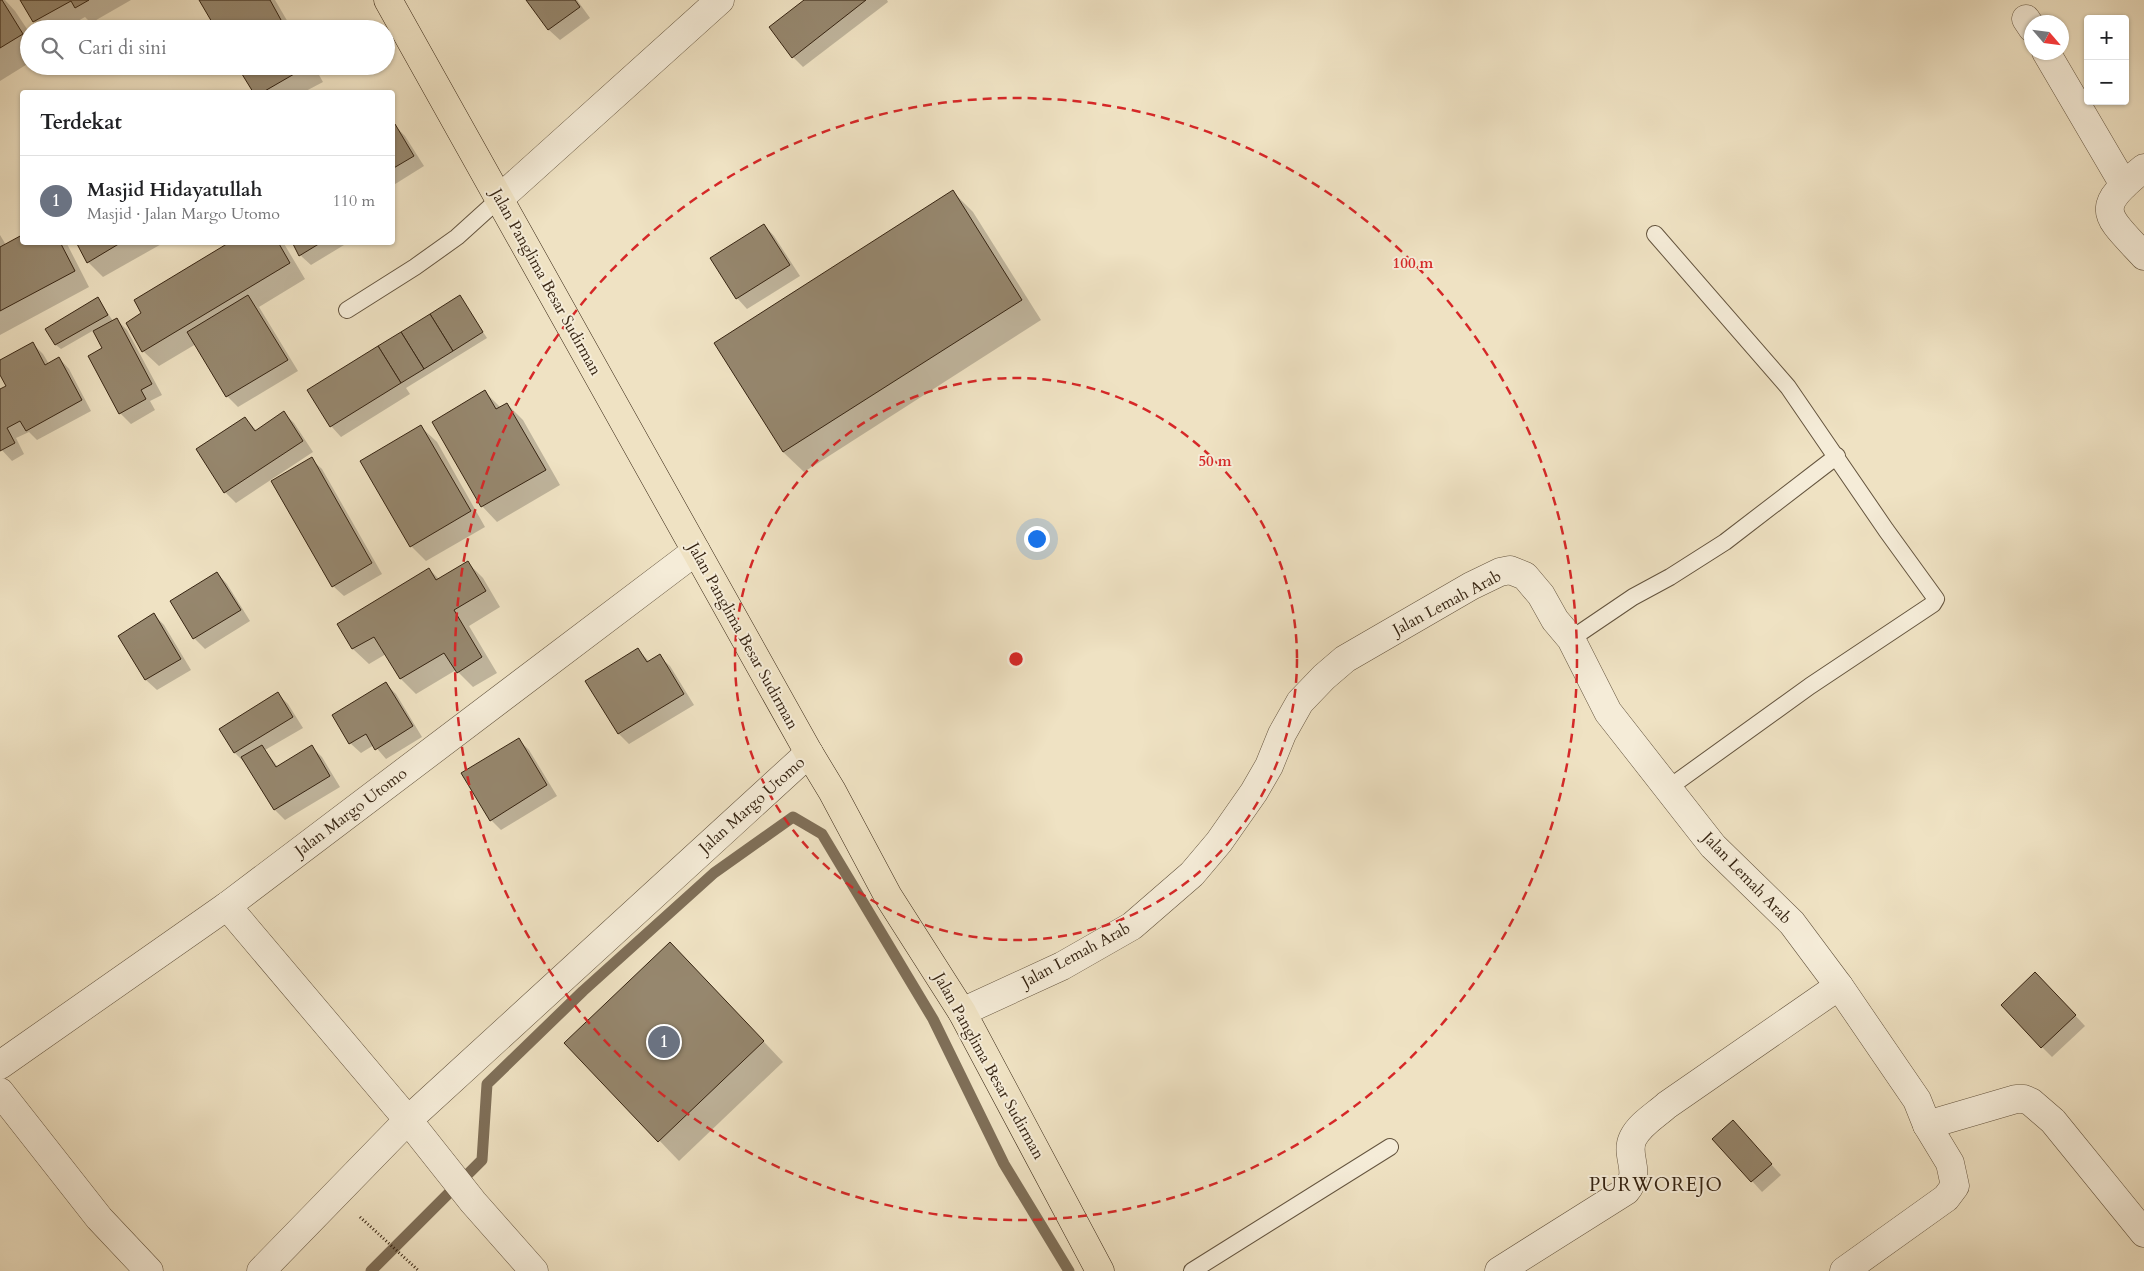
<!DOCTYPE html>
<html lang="id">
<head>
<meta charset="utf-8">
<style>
	body { margin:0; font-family:Cardo,serif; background:#f2f2f2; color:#202124 }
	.controls { position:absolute; right:15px; top:15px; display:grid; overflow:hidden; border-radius:5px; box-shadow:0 1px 4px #0004 }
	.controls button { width:45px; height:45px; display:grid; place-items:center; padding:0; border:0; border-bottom:1px solid #e0e0e0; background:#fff; color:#202124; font:25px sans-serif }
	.compass { position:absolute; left:2024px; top:15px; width:45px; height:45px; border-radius:50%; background:#fff; box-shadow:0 1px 4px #0004; rotate:118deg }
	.you { position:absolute; left:1036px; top:538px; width:18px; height:18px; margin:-12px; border:4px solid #fff; border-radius:50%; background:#1a73e8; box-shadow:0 0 0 8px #1a73e833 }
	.badge { display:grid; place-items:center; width:32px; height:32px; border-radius:50%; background:#8f2418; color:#fff; font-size:16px; font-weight:700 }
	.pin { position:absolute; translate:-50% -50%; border:2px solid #fff; box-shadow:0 1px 5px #0006 }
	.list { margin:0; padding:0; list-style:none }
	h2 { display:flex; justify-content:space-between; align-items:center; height:65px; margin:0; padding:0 20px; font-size:21px }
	h2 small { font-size:16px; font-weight:400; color:#757577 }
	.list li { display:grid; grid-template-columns:32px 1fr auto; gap:15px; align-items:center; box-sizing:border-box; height:90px; padding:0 20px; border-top:1px solid #e0e0e0 }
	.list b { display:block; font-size:19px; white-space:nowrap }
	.list p { margin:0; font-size:16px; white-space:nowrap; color:#757577 }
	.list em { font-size:16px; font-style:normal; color:#757577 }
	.icon { flex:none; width:28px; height:28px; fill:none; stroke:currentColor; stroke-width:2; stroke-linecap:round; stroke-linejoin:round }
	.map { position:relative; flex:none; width:2144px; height:1271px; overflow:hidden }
	.search { position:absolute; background:#fff; box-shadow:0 1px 4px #0004; left:20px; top:20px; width:375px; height:55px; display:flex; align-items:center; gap:12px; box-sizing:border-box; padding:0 18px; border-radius:28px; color:#757577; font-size:19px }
	.panel { position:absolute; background:#fff; box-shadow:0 1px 4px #0004; left:20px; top:90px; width:375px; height:155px; border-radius:5px }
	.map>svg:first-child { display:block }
	.shadow { fill:#0003 }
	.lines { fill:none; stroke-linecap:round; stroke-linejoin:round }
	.stream { stroke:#7f6f58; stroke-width:11 }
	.building { fill:#96876e; stroke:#362412 }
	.service-casing { stroke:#64543e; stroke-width:18 }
	.minor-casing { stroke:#64543e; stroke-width:29 }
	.tertiary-casing { stroke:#64543e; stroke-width:29 }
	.primary-casing { stroke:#362412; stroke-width:29 }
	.path { stroke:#362412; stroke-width:3; stroke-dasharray:1 2.5; stroke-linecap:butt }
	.service { stroke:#f5ecd8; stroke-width:16 }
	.minor { stroke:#f5ecd8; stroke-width:28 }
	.tertiary { stroke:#f5ecd8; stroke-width:28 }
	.primary { stroke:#efe2c3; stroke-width:28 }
	.ring { fill:none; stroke:#d62828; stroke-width:2.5; stroke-dasharray:9 6 }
	.labels { text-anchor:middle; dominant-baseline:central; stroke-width:4; stroke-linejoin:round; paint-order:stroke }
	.street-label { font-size:16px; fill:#362412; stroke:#f5ecd8 }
	.quarter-label { font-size:19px; letter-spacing:1px; fill:#362412; stroke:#f5ecd8 }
	.centre { fill:#d62828; stroke:#f5ecd8; stroke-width:2.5 }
	.ring-label { font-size:15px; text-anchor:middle; font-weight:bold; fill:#d62828; stroke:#f5ecd8; stroke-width:4; stroke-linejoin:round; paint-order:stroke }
</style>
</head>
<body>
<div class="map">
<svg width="2144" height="1271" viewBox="0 0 2144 1271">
	<rect width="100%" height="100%" fill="#efe2c3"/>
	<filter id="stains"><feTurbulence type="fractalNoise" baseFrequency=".004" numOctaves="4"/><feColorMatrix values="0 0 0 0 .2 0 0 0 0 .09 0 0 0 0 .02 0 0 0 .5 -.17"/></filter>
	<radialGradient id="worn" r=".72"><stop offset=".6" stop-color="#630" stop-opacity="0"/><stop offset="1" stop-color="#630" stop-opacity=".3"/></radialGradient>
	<!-- shadow -->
	<g class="shadow">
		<path d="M0,0H5L15,11L29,32V63L0,81Z"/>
		<path d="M22,0H131L91,23L85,17L64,29H41L34,21Z"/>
		<path d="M201,0H275L292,29H217Z"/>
		<path d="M528,0H577L590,18L560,40L549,30Z"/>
		<path d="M806,0H887L888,2L803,67L793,57Z"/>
		<path d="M239,66H314L323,82L304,92H254Z"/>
		<path d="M395,126L405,136L424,166L392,186V127Z"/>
		<path d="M953,192L973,212L1041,320L804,472L783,452Z"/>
		<path d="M764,225L774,236L800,276L747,309L737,298L712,258Z"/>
		<path d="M0,235L6,245L22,236V242H66L89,287L0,335Z"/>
		<path d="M77,242H165L103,277L88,262Z"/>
		<path d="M233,242H283L305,279L259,307L298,371L238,407L227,396L196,344L159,366L143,351Z"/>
		<path d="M293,242H349L311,265L300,255Z"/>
		<path d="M460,297L487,338L406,388L410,394L341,437L331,426Z"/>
		<path d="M98,299L113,321L116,319L127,330L162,395L150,401L155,410L131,424L120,413L90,356L104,349L94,330L61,349L56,345Z"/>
		<path d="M33,344L43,354L49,364L59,358L69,369L91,411L37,440L29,432L16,438L24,454L12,461L0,448V391L7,386L0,372V362Z"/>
		<path d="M485,392L501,408L507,404L523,420L560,485L497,522L482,506Z"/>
		<path d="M284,413L294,423L313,452L236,503L225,492L198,449L245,418L257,431Z"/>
		<path d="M421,427L437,442L485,527L426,561L411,546Z"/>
		<path d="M311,459L322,469L382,574L344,596L333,586Z"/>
		<path d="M467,562L483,578L500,607L469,626L497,673L473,687L456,670L416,694L401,679L386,654L369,664L353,649L339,624L429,569L439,579Z"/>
		<path d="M217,573L227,584L250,621L205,649L194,638L172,601Z"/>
		<path d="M154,615L164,625L191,670L157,690L146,680L119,636Z"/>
		<path d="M638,650L650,662L659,656L670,666L694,705L629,744L619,734L587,681Z"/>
		<path d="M385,683L396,694L422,737L386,759L374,745L361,753L350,743Z"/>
		<path d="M278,694L288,704L303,728L265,750L278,767L312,747L322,757L340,787L285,820L275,810L245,763L235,753Z"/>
		<path d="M519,740L529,750L557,796L501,830L491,820Z"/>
		<path d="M690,964L783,1062L679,1161L566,1043Z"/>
		<path d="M2046,984L2085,1026L2052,1057L2042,1047Z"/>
		<path d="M1743,1133L1781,1175L1762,1192L1714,1139Z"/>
	</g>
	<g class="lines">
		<!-- stream -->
		<path class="stream" d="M371,1271L482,1160L487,1084L583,991L714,873L793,817L822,834L933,1019L1004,1164L1069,1271"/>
	</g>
	<!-- building -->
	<g class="building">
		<path d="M0,0H2L23,34L0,48Z"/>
		<path d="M20,0H89L75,8L71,1L33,22Z"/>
		<path d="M199,0H270L286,29H216Z"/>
		<path d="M526,0H575L580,7L548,30Z"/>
		<path d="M804,0H866L792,58L769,27Z"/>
		<path d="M237,66H308L263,92H253Z"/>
		<path d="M395,124L414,156L392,169V126Z"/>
		<path d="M953,190L1022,300L783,452L714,343Z"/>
		<path d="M764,224L790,265L736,299L710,258Z"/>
		<path d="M22,235V242H60L75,271L0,311V247Z"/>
		<path d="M76,242H122L87,263Z"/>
		<path d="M230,242H278L290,263L142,352L126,323L141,313L134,300Z"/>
		<path d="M292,242H322L299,256Z"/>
		<path d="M248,295L288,360L226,397L187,332Z"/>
		<path d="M460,295L483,332L453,351L430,314Z"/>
		<path d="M98,297L108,315L55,345L45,329Z"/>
		<path d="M430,314L453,351L424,369L401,332Z"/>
		<path d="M117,318L152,384L141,390L146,399L119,414L88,356L102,348L93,331Z"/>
		<path d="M401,332L424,369L401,383L378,346Z"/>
		<path d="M33,342L45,365L59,357L82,400L26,431L20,421L7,428L15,443L0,451V389L6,386L0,375V360Z"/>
		<path d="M378,346L401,383L330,427L307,390Z"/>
		<path d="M485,390L496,409L507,403L546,470L481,507L432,422Z"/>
		<path d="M284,411L303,441L224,493L196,449L245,417L255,431Z"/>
		<path d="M421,425L471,511L410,547L360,461Z"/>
		<path d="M312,457L372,563L332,587L271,481Z"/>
		<path d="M468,561L486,591L454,610L482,657L457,673L444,653L400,679L374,637L352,649L337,624L429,568L436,580Z"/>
		<path d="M217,572L241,610L193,639L170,601Z"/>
		<path d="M154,613L181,659L145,680L118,636Z"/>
		<path d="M638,648L647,662L660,654L684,694L618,734L585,681Z"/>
		<path d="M386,682L413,726L375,750L366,734L349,744L332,715Z"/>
		<path d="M278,692L293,717L234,753L219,729Z"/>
		<path d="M519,738L547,785L490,821L461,773Z"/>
		<path d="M262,745L276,767L312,745L330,776L274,810L241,757Z"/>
		<path d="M670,942L764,1041L658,1142L564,1043Z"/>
		<path d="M2035,972L2076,1015L2041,1048L2001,1005Z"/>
		<path d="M1733,1120L1772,1164L1751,1182L1712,1139Z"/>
	</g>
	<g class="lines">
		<!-- service casing -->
		<g class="service-casing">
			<g id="service">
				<path d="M1655,234L1788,387L1886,530L1936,599L1933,604L1810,686L1667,789"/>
				<path d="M347,310L415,267L457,237L499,199"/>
				<path d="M1571,639L1633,597L1670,577L1725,542L1837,456"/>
				<path d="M1192,1271L1390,1147"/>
			</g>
		</g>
		<!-- minor casing -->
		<g class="minor-casing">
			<g id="minor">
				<path d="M2026,19L2032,28"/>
				<path d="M2046,52L2124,185"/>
				<path d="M2144,168C2093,209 2104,213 2144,256"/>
				<path d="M499,199L720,0"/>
				<path d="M227,906L408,1120L473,1202L534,1271"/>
				<path d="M962,1012L1062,966L1132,926L1192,874L1219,842L1254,792L1269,766L1282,734L1300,702L1324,677L1345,659L1471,586L1500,572L1510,570L1525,576L1541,595L1555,620L1571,639L1608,712L1713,846L1792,923L1839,986L1917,1100L1927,1125L1950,1163L1955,1186L1946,1198L1844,1271"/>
				<path d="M0,1065L227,906L696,551"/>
				<path d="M0,1092L99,1218L149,1271"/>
				<path d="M1927,1125L2016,1099H2024L2031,1102L2053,1121L2144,1233"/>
				<path d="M1499,1271L1626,1191C1643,1171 1624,1156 1633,1138C1640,1124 1656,1115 1667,1105L1839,986"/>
			</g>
		</g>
		<!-- tertiary casing -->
		<g class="tertiary-casing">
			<path id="tertiary" d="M261,1271L408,1120L809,753"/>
		</g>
		<!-- primary casing -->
		<g class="primary-casing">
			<path id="primary" d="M388,0L809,753L832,791L888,896L962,1012L1100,1271"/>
		</g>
		<!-- path -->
		<path class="path" d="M360,1217L419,1271"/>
		<!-- service -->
		<use href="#service" class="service"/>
		<!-- minor -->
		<use href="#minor" class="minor"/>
		<!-- tertiary -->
		<use href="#tertiary" class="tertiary"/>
		<!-- primary -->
		<use href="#primary" class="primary"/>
	</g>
	<!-- distance rings -->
	<g class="ring">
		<circle cx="1016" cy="659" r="281"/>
		<circle cx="1016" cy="659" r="561"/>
	</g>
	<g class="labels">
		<!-- street labels -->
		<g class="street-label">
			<text transform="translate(546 282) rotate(61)">Jalan Panglima Besar Sudirman</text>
			<text transform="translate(1447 603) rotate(-28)">Jalan Lemah Arab</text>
			<text transform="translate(743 636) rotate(61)">Jalan Panglima Besar Sudirman</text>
			<text transform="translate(752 805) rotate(-42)">Jalan Margo Utomo</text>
			<text transform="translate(351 812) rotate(-37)">Jalan Margo Utomo</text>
			<text transform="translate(1747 878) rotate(46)">Jalan Lemah Arab</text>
			<text transform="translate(1076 955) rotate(-28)">Jalan Lemah Arab</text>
			<text transform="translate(989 1066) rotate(61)">Jalan Panglima Besar Sudirman</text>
		</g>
		<!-- quarter labels -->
		<g class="quarter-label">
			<text x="1656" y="1185">PURWOREJO</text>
		</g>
	</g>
	<circle cx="1016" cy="659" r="8" class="centre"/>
	<g class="ring-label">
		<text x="1413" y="268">100 m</text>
		<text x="1215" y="466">50 m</text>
	</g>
	<rect width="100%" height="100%" filter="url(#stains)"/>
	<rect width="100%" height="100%" fill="url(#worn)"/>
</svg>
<div class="controls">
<button>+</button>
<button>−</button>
</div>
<svg class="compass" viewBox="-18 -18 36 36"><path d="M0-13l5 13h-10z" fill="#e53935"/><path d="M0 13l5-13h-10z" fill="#757577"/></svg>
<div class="you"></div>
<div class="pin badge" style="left:664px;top:1042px;background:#6b7280">1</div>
<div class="search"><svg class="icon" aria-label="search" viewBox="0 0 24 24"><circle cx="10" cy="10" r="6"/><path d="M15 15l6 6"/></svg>Cari di sini</div>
<section class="panel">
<h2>Terdekat<small></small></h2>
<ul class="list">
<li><span class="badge" style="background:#6b7280">1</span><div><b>Masjid Hidayatullah</b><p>Masjid · Jalan Margo Utomo</p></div><em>110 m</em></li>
</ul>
</section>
</div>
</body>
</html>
